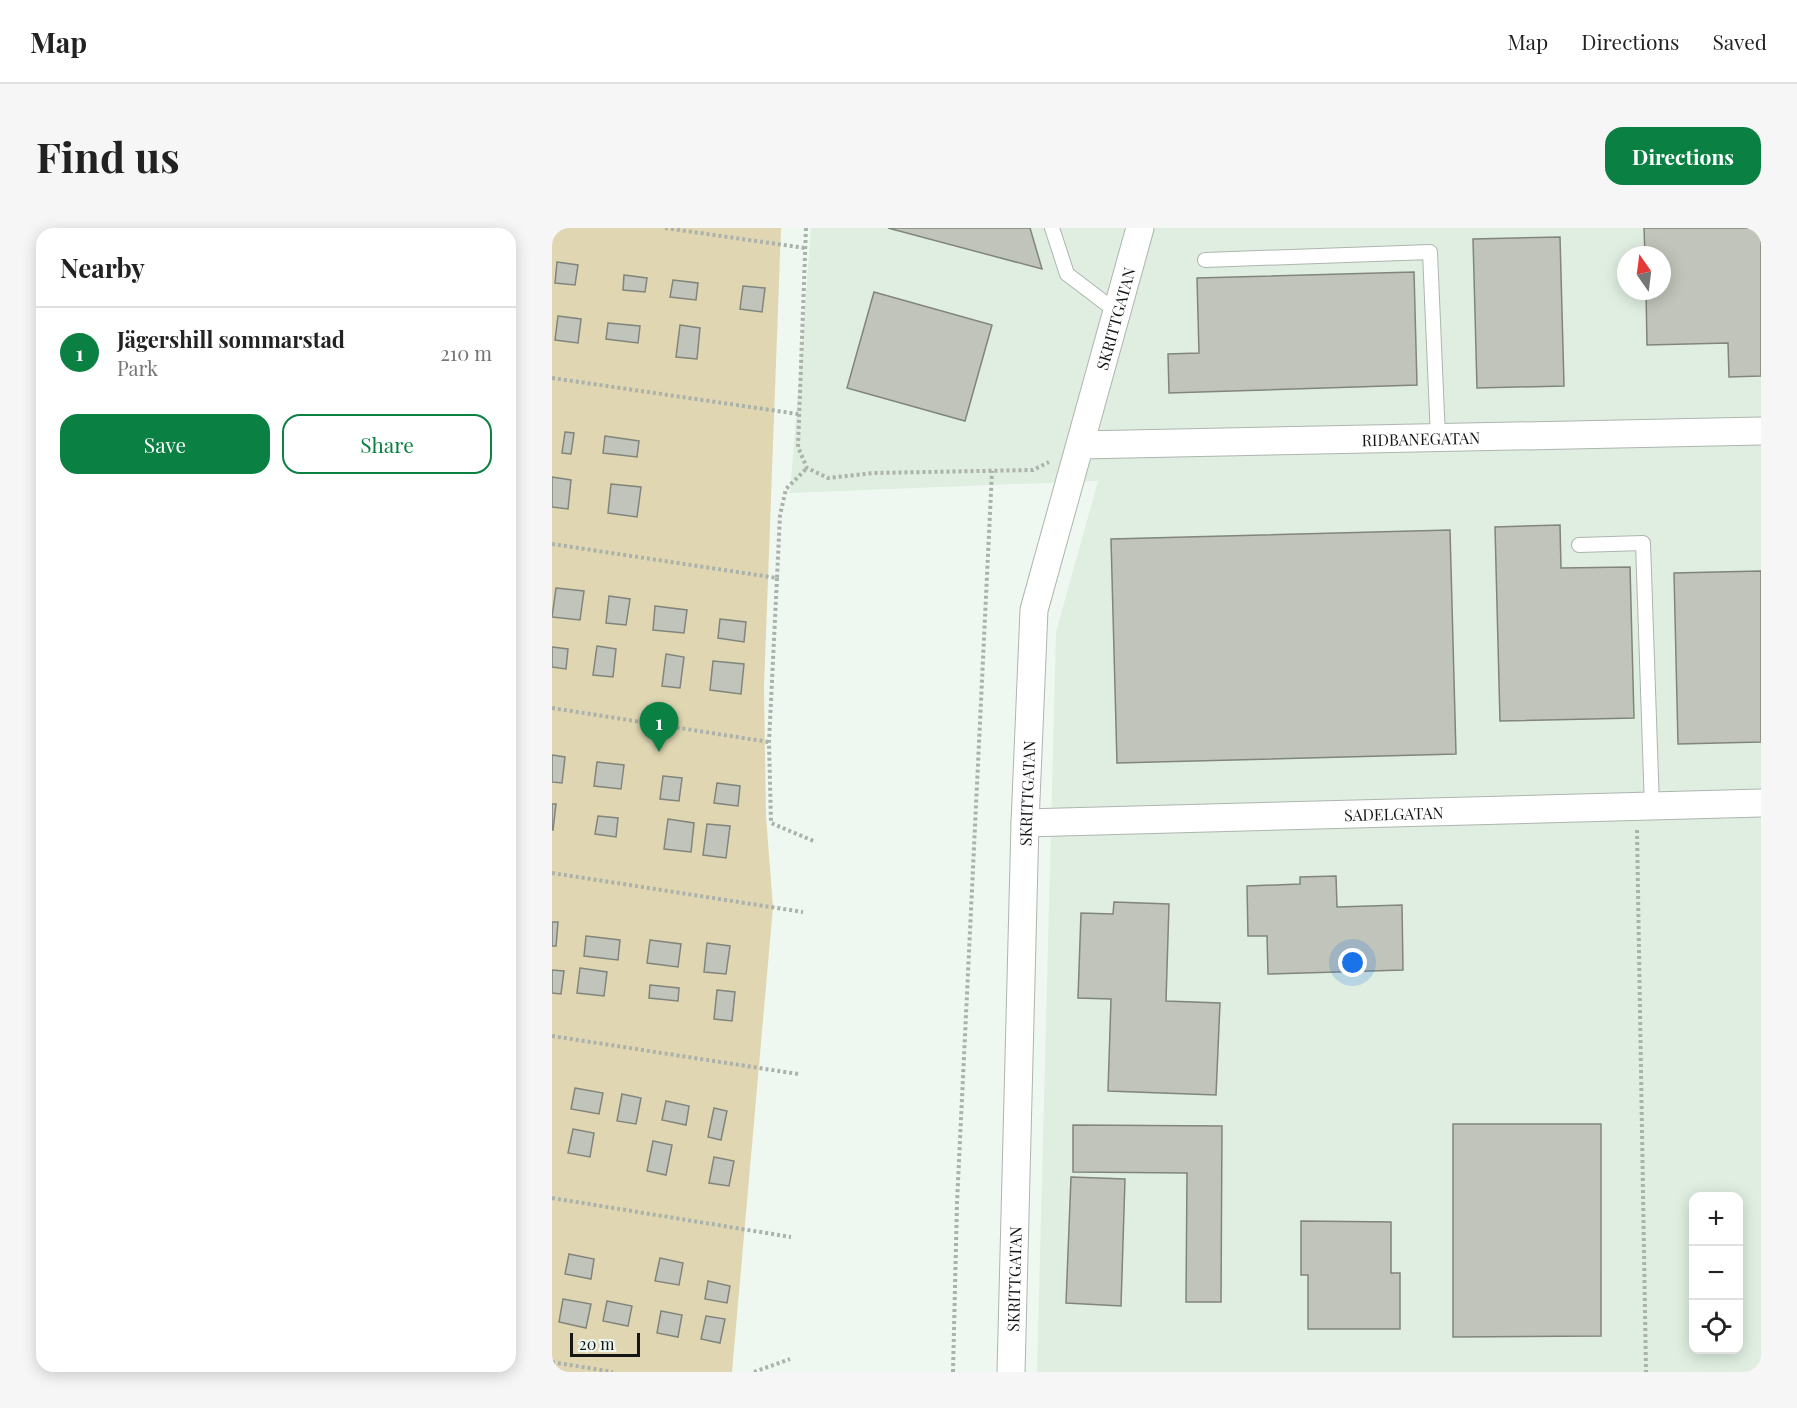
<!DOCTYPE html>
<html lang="en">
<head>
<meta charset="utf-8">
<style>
	body { margin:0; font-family:"Playfair Display",serif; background:#f6f6f6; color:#222 }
	.controls { position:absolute; right:18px; bottom:18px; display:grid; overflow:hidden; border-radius:12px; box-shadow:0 3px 15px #0003 }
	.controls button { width:54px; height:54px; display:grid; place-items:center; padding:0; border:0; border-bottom:2px solid #e0e0e0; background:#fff; color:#222; font:30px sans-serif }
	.compass { position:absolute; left:1065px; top:18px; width:54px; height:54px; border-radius:50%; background:#fff; box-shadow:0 3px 15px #0003; rotate:346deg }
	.scale { position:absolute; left:18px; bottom:15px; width:70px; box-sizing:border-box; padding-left:6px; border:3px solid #141714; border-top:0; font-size:16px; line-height:21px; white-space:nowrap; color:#141714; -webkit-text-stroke:4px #eff8f0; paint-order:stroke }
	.you { position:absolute; left:801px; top:735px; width:21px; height:21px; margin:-15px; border:4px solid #fff; border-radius:50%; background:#1a73e8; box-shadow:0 0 0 9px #1a73e833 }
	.badge { display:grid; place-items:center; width:39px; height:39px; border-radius:50%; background:#0b8043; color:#fff; font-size:20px; font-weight:700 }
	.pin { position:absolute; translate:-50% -50px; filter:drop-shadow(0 2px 3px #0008) }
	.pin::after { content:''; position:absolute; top:32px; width:21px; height:18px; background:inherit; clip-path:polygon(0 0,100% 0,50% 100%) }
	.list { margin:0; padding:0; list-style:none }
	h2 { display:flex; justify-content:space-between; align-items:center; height:78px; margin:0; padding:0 24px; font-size:26px }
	h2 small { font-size:20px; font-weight:400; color:#767676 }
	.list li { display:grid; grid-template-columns:39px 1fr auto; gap:18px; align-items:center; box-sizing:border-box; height:90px; padding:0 24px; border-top:2px solid #e0e0e0 }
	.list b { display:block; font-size:22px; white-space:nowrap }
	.list p { margin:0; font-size:20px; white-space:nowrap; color:#767676 }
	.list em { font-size:20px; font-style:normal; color:#767676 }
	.actions { display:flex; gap:12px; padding:18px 24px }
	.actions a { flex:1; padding:14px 0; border:2px solid #0b8043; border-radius:18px; text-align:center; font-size:21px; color:#0b8043 }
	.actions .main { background:#0b8043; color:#fff }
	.icon { flex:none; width:33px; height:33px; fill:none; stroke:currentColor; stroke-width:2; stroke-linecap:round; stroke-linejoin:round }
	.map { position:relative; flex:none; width:1209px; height:1144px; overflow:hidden; border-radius:18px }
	header { display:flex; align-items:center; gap:36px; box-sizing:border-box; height:84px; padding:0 30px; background:#fff; border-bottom:2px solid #e0e0e0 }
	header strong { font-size:28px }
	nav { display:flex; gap:33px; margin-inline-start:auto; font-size:21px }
	.intro { display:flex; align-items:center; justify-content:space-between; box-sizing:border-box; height:144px; padding:0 36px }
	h1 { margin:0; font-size:42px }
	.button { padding:15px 27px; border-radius:18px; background:#0b8043; color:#fff; font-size:21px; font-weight:700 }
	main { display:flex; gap:36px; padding:0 36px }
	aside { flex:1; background:#fff; border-radius:18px; box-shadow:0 3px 15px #0003 }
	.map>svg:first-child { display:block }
	.built { fill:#dfeee1; fill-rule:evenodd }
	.green { fill:#e0d7b2 }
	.building { fill:#c1c4ba; stroke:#81857b; stroke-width:1.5 }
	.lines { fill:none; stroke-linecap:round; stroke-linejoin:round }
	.service-casing { stroke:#adb5ae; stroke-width:16 }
	.minor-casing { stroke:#adb5ae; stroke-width:29 }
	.path { stroke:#abb2ab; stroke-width:4; stroke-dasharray:3 3; stroke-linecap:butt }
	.service { stroke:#fff; stroke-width:14 }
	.minor { stroke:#fff; stroke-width:27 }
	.labels { text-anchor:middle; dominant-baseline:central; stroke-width:4.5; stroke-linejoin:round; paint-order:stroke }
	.street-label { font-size:16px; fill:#141714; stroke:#eff8f0 }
</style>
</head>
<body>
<header>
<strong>Map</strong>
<nav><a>Map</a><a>Directions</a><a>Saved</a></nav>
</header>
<div class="intro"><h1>Find us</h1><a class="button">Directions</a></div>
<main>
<aside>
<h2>Nearby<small></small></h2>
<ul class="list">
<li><span class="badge">1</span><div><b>Jägershill sommarstad</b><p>Park</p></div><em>210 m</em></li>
</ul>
<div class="actions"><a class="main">Save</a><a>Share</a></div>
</aside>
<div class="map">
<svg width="1209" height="1144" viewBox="0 0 1209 1144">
	<rect width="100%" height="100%" fill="#eff8f0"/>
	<!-- built -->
	<path class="built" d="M259,0H1209V1144H485L504,404L546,253L238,265ZM1074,27H1110V63H1074ZM1142,968H1186V1122H1142Z"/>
	<!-- green -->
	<path class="green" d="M0,0H229L212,460L214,588L221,679L180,1144H0Z"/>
	<!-- building -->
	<g class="building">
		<path d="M336,0H478L490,41Z"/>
		<path d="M1092,0H1209V148L1177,149L1176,115L1095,117L1094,63H1110V27H1093Z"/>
		<path d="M1008,9L1012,158L925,160L921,11Z"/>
		<path d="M5,34L26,37L23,57L3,55Z"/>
		<path d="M862,44L865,157L617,165L616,126L647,125L645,50Z"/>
		<path d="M72,47L95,50L93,64L71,62Z"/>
		<path d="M121,52L146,55L144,72L118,69Z"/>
		<path d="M191,58L213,60L210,84L188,81Z"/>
		<path d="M322,64L440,97L413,193L295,160Z"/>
		<path d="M6,88L29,91L26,115L3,112Z"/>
		<path d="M56,95L88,98L86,115L54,111Z"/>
		<path d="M128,97L148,100L145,131L124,129Z"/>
		<path d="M13,204L22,205L19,226L10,225Z"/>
		<path d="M53,208L87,213L85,229L51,225Z"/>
		<path d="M0,249L19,252L16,281L0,279Z"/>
		<path d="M59,256L89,259L85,289L56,285Z"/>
		<path d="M1008,297L1009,340L1078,339L1082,490L948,493L943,299Z"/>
		<path d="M898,302L904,526L565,535L559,311Z"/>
		<path d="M1209,343V514L1126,516L1122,345Z"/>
		<path d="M4,360L32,363L28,392L0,389Z"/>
		<path d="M57,368L78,371L74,397L54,395Z"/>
		<path d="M103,378L135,382L132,405L101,402Z"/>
		<path d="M168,391L194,394L192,414L166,410Z"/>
		<path d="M45,418L64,421L61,449L41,447Z"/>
		<path d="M0,419L16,421L14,441L0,439Z"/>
		<path d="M114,426L132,429L128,460L110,458Z"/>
		<path d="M161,433L192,436L189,466L158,462Z"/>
		<path d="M0,527L13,529L10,555L0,554Z"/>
		<path d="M45,534L72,537L69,561L42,558Z"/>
		<path d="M111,548L130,550L127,573L108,571Z"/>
		<path d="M165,555L188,558L186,578L162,575Z"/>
		<path d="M0,576H4L1,602H0Z"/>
		<path d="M46,588L66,590L64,609L43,606Z"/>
		<path d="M116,591L142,595L139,624L112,621Z"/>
		<path d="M155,596L178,598L174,630L151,627Z"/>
		<path d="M784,648L785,679L850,677L851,742L716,746L715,708H696L695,658L748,656V649Z"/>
		<path d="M562,674L617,676L614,773L668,775L664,867L556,863L559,771L526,770L529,685L561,686Z"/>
		<path d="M0,694H6L4,718H0Z"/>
		<path d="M34,708L68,712L66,732L32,728Z"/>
		<path d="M98,712L129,716L126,739L95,735Z"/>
		<path d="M155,715L178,718L174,746L152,744Z"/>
		<path d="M28,740L55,744L52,768L25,765Z"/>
		<path d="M0,742L12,743L9,766L0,765Z"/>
		<path d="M98,757L127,760L126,773L97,770Z"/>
		<path d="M165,762L183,764L180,793L162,791Z"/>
		<path d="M23,860L51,865L47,886L19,881Z"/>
		<path d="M70,866L89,870L84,896L65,893Z"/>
		<path d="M114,873L137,878L134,897L110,892Z"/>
		<path d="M162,880L175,883L169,912L156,909Z"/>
		<path d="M901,896H1049V1108L901,1109Z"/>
		<path d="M521,897L670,898L669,1074H634L635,945L521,944Z"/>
		<path d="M21,901L42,905L38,929L16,925Z"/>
		<path d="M101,913L120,917L114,947L95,943Z"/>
		<path d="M162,929L182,933L177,958L157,955Z"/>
		<path d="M519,949L573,951L569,1078L514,1075Z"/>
		<path d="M749,993L839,994V1045H848V1101H756V1047H749Z"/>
		<path d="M17,1026L42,1031L39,1051L13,1046Z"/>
		<path d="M108,1030L131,1035L127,1057L103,1053Z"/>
		<path d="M156,1053L178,1058L175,1075L153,1071Z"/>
		<path d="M11,1071L39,1076L34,1100L7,1094Z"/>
		<path d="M55,1073L80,1078L76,1098L51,1093Z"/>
		<path d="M109,1083L130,1087L126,1109L105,1105Z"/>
		<path d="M154,1088L173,1091L168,1115L149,1111Z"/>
	</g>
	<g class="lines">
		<!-- service casing -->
		<g class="service-casing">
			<g id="service">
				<path d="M500,0L515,46L565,84"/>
				<path d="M653,32L878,24L886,210"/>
				<path d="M1027,317L1091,315L1100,579"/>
			</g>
		</g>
		<!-- minor casing -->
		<g class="minor-casing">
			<g id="minor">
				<path id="s1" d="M529,217L1209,203"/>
				<path id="s2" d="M473,595L1209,575"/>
				<path id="s3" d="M459,1144L473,595L482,382L588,0"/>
			</g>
		</g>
		<!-- path -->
		<g class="path">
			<path d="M113,0L253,20"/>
			<path d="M254,0L246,219L255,240L276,250L322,245L481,242L497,234"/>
			<path d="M0,150L246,186"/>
			<path d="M0,316L225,350L228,287L234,261L255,240"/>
			<path d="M225,350L217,514L219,595L264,614"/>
			<path d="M0,480L217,514"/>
			<path d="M1085,602L1094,1144"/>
			<path d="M0,645L251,684"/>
			<path d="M0,808L246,846"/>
			<path d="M0,970L239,1009"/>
			<path d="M0,1134L61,1144"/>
			<path d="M202,1144L238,1131"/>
			<path d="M401,1144L405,975L440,243"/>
		</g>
		<!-- service -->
		<use href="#service" class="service"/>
		<!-- minor -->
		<use href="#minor" class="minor"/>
	</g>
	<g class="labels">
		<!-- street labels -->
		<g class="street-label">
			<text stroke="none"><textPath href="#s3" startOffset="1065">SKRITTGATAN</textPath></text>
			<text stroke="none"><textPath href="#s1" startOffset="340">RIDBANEGATAN</textPath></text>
			<text stroke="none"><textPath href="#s3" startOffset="579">SKRITTGATAN</textPath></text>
			<text stroke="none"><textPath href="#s2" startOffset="369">SADELGATAN</textPath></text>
			<text stroke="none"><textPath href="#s3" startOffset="93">SKRITTGATAN</textPath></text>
		</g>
	</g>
</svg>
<div class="controls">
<button>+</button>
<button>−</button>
<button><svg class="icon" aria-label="locate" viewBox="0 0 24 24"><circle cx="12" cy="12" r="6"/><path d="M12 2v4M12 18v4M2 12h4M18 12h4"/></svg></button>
</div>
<svg class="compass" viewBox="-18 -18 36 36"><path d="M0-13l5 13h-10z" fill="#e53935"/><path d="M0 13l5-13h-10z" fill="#767676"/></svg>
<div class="scale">20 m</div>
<div class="you"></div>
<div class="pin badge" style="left:107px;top:524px">1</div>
</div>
</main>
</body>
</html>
